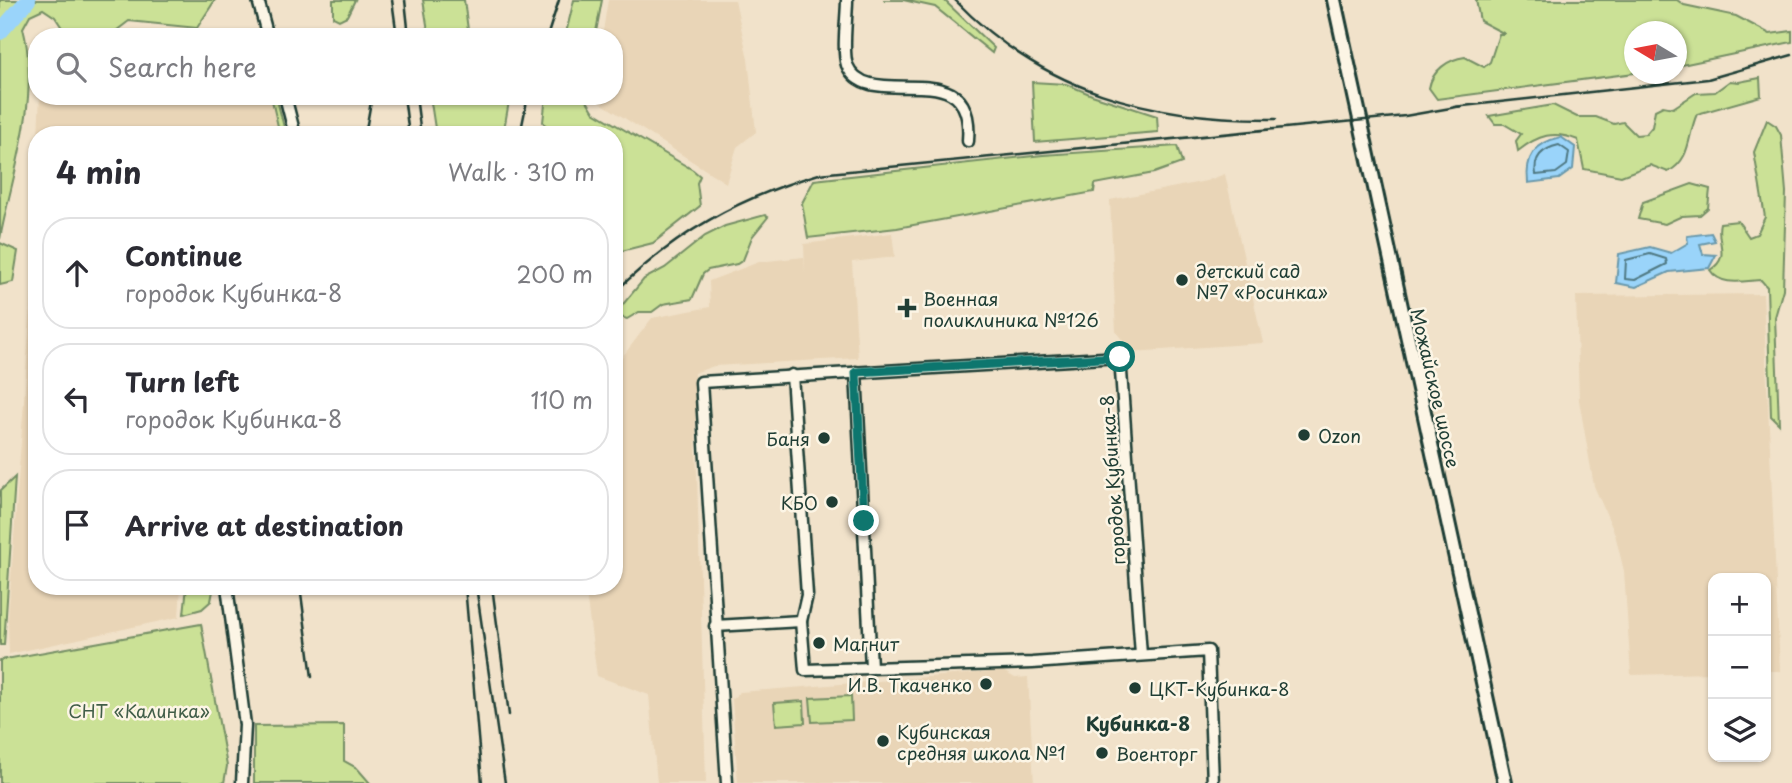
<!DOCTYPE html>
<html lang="en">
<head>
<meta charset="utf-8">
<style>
	body { margin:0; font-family:"Playpen Sans",sans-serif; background:#f7f7f7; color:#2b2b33 }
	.controls { position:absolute; right:21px; bottom:21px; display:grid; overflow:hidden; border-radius:14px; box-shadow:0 2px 5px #0004 }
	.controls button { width:63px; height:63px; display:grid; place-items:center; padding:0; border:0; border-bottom:2px solid #e1e1e2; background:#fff; color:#2b2b33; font:35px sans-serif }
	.compass { position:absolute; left:1624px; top:21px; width:63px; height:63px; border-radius:50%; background:#fff; box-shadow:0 2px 5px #0004; rotate:280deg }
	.stop { position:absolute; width:21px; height:21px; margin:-16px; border:5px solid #0f766e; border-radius:50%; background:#fff }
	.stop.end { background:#0f766e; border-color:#fff; box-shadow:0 2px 7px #0008 }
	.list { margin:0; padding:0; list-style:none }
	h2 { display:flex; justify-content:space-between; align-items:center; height:91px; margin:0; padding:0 28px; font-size:30px }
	h2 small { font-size:23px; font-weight:400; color:#7c7c81 }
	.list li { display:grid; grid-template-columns:46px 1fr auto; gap:21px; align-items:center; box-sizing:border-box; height:112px; margin:0 14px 14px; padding:0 14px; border:2px solid #e1e1e2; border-radius:28px }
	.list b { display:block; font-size:26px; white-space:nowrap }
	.list p { margin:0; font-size:23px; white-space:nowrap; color:#7c7c81 }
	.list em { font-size:23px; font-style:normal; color:#7c7c81 }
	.icon { flex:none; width:38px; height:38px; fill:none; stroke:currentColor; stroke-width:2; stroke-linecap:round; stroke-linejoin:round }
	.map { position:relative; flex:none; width:1792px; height:783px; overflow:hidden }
	.search { position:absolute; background:#fff; box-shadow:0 2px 5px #0004; left:28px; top:28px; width:595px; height:77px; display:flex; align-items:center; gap:18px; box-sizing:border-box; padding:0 24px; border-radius:28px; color:#7c7c81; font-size:26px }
	.panel { position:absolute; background:#fff; box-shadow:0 2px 5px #0004; left:28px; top:126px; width:595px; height:469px; border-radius:28px }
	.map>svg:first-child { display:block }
	.built { fill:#e9d5b7 }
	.green { fill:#cbe196; stroke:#758f65; stroke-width:2 }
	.water { fill:#9ad4fa; stroke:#6998ab; stroke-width:2 }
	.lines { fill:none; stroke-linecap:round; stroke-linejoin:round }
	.shore { stroke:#507983; stroke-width:2 }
	.river { stroke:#9ad4fa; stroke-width:16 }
	.minor-casing { stroke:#1f3d34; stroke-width:15 }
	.major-casing { stroke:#1f3d34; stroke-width:18 }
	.minor { stroke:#fcf5e5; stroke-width:10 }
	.major { stroke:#fcf5e5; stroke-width:12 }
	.rail { stroke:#1f3d34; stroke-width:2.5 }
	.route { stroke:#0f766e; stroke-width:9 }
	.poi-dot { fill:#1f3d34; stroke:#fcf5e5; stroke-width:2.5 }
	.labels { text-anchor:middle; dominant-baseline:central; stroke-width:5; stroke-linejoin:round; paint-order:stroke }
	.poi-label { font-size:18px; fill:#1f3d34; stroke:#fcf5e5; text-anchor:start }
	.street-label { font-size:18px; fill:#1f3d34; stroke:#fcf5e5 }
	.park-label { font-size:18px; fill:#415e48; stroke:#fcf5e5 }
	.neighbourhood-label { font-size:19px; font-weight:bold; fill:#1f3d34; stroke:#fcf5e5 }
</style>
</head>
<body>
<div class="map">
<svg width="1792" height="783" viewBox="0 0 1792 783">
	<rect width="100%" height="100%" fill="#f1e2ca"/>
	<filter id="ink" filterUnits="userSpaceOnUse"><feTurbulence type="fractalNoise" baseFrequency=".0143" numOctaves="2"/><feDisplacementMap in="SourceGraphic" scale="14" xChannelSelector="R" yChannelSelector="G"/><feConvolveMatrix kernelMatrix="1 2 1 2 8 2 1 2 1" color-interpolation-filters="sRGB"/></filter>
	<g filter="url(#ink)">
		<!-- built -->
		<g class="built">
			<path d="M608,0H735L748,59L756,132L737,147L726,183L590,96H614V37H602Z"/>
			<path d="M40,96H273L282,135H38Z"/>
			<path d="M37,159V586H181L179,617L9,654L8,619L33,278Z"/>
			<path d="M1225,174L1263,343L1132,352L1116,332L1110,200L1206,181Z"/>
			<path d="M892,233L895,257L852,262L858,358L714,366L694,373L706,783H657L649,695L597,676L585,586H614V368L652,318L710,307L709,281L759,262L804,257L805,272L804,244Z"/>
			<path d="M1763,294L1780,671H1766V578H1713V673L1631,675L1624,571L1615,534L1594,486L1579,400L1576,296Z"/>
			<path d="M1003,671L1015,678L1028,677L1034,783H738L732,699L740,692Z"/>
		</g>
		<!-- green -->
		<g class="green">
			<path d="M0,0H215L197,28L129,21L108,37H68L55,17L43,9L30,15L23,28C41,98 13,170 0,239Z"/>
			<path d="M333,0H355L347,16L339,20L333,17Z"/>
			<path d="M423,0H464L469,37H429Z"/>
			<path d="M574,0H602L595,37H565Z"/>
			<path d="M883,0H944L994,48L992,53L935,7L903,0Z"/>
			<path d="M1476,0H1677L1684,5L1736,16L1770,34L1792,31V42L1677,66L1676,32H1634V73L1437,99L1429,88C1432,71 1448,59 1465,57L1484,67L1490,62L1499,34H1505L1480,21Z"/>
			<path d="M1760,78L1761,96L1697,114C1687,136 1692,159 1668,172L1650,165L1621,176L1584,169L1578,140C1554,130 1538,135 1518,151L1516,141L1521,134L1504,124H1495L1489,116L1553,105L1577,117H1596L1614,124L1623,122L1636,135L1646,134L1652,127L1655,110L1663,106L1673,108L1696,93L1715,92L1730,81L1739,82Z"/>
			<path d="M1032,82L1066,84L1092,95L1157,116L1158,132L1035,142Z"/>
			<path d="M271,96H276L286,135H280Z"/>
			<path d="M430,96H510L503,135H436Z"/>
			<path d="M546,96H584L594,112L693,170L700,176L697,183L700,206L653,243L617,252L614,258V135H553L543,122Z"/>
			<path d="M1767,120L1776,126L1781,135L1786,192L1783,289L1775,317L1779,424L1771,416L1767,287L1761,280C1743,281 1721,287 1710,270C1732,257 1715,241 1720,223L1738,221L1749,237L1757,234L1765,217L1754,152Z"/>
			<path d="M1177,146L1182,163L1154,173L1095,184L1094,192L897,228L808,238L802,203L814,180L1043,155Z"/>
			<path d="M1692,184L1710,189L1708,208L1700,215L1682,216L1665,224L1638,219L1643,202Z"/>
			<path d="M765,215L768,217L752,237L743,260L737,264L708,270L703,274L692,299L663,304L652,312H639L627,319L614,315L644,279L665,268L705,236L725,226Z"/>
			<path d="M0,243L18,251L13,282L0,285Z"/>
			<path d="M15,477L4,645H0V491Z"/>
			<path d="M187,586H214L211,601L202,609L184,614Z"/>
			<path d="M201,624L227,766L224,783H0V660Z"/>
			<path d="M851,696L852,720L812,722L810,698Z"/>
			<path d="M804,701L805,723L776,725L774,703Z"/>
			<path d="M344,725V761L357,768L370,783H254V726Z"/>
		</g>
		<!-- water -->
		<g class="water">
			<path d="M1561,137L1575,147L1573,169L1559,179L1528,183C1525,156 1535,143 1561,137Z"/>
			<path d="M1711,233L1715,241L1700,244L1703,254L1716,255L1709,268L1669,272L1636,287L1616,283L1619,254L1650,247L1671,253L1688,243L1687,236Z"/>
		</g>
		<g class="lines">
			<!-- shore -->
			<g class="shore">
				<path d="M1559,145L1569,152L1567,165L1556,173L1536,175C1533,157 1542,149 1559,145Z"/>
				<path d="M1650,254L1666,259L1667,264L1635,280L1625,279L1626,260Z"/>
			</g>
			<!-- river -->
			<path class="river" d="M0,32L28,0"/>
			<!-- minor casing -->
			<g class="minor-casing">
				<g id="minor">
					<path d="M258,0L268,37"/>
					<path d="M847,0C847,16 842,51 847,65C868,116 976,47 968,141"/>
					<path d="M285,96L295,135"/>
					<path d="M856,372L871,667"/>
					<path d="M792,375L807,595L801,621L805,670L1032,663L1208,651L1213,783"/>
					<path d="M227,586L245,725L242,783"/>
					<path d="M715,626L801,621"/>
					<path d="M727,783L701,382L1120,357L1141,655"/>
				</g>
			</g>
			<!-- major casing -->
			<g class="major-casing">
				<path id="major" d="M1334,0L1505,783"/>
			</g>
			<!-- minor -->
			<use href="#minor" class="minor"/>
			<!-- major -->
			<use href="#major" class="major"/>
			<!-- rail -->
			<g class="rail">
				<path d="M392,0L397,37"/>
				<path d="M405,0L409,37"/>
				<path d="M955,0C1043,92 1152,120 1276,119"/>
				<path d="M377,37V29"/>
				<path d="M547,37L559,0"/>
				<path d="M404,96L409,135"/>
				<path d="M416,96L421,135"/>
				<path d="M1454,107L1708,79L1792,55"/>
				<path d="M365,135L372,96"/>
				<path d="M520,135L528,96"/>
				<path d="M614,293C676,233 736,199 819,174L1405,116L1462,106"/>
				<path d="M300,586L312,677"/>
				<path d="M465,586L482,783"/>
				<path d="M476,586L505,783"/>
				<path d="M492,586L509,715"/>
			</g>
		</g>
	</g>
	<g class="lines" filter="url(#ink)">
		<!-- route -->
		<path class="route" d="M864,521L856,372L1120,357"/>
	</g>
	<!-- markers -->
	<g class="poi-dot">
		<circle cx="1182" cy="280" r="7"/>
		<path d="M903.5 297.5h7v7h7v7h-7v7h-7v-7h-7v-7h7z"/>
		<circle cx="1304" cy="435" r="7"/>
		<circle cx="824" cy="438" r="7"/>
		<circle cx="832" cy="502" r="7"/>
		<circle cx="819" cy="643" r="7"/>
		<circle cx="986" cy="684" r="7"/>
		<circle cx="1135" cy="688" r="7"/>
		<circle cx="883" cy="741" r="7"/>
		<circle cx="1102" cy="753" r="7"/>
	</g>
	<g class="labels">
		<!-- poi labels -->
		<g class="poi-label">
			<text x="1196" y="270">детский сад<tspan x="1196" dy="21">№7 «Росинка»</tspan></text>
			<text x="923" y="298">Военная<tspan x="923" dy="21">поликлиника №126</tspan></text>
			<text x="1318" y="435">Ozon</text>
			<text x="810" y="438" text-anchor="end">Баня</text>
			<text x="818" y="502" text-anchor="end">КБО</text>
			<text x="833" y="643">Магнит</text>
			<text x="972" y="684" text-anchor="end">И.В. Ткаченко</text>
			<text x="1149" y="688">ЦКТ-Кубинка-8</text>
			<text x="897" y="731">Кубинская<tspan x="897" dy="21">средняя школа №1</tspan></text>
			<text x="1116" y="753">Военторг</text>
		</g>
		<!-- street labels -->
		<g class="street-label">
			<text transform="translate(1436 388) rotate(77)">Можайское шоссе</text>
			<text transform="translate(1112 480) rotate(-94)">городок Кубинка-8</text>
		</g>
		<!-- park labels -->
		<g class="park-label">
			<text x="139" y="710">СНТ «Калинка»</text>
		</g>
		<!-- neighbourhood labels -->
		<g class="neighbourhood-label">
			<text x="1138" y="723">Кубинка-8</text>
		</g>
	</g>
</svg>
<div class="controls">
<button>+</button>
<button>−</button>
<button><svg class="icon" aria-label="layers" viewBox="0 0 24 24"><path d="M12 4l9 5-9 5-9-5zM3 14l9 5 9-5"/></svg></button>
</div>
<svg class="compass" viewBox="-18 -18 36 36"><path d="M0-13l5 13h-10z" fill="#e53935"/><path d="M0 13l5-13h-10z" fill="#7c7c81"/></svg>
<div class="stop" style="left:1120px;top:357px"></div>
<div class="stop end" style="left:864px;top:521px"></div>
<div class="search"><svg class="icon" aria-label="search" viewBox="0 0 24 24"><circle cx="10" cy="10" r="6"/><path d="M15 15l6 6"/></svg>Search here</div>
<section class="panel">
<h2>4 min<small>Walk · 310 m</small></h2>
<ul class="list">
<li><svg class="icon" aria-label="ahead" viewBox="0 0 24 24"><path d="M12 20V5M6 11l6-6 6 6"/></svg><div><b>Continue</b><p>городок Кубинка-8</p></div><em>200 m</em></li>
<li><svg class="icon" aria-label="left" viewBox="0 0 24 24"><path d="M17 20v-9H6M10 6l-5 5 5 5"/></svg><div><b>Turn left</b><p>городок Кубинка-8</p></div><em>110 m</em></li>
<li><svg class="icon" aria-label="arrive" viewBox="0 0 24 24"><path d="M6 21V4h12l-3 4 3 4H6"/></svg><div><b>Arrive at destination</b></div></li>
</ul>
</section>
</div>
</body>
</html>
